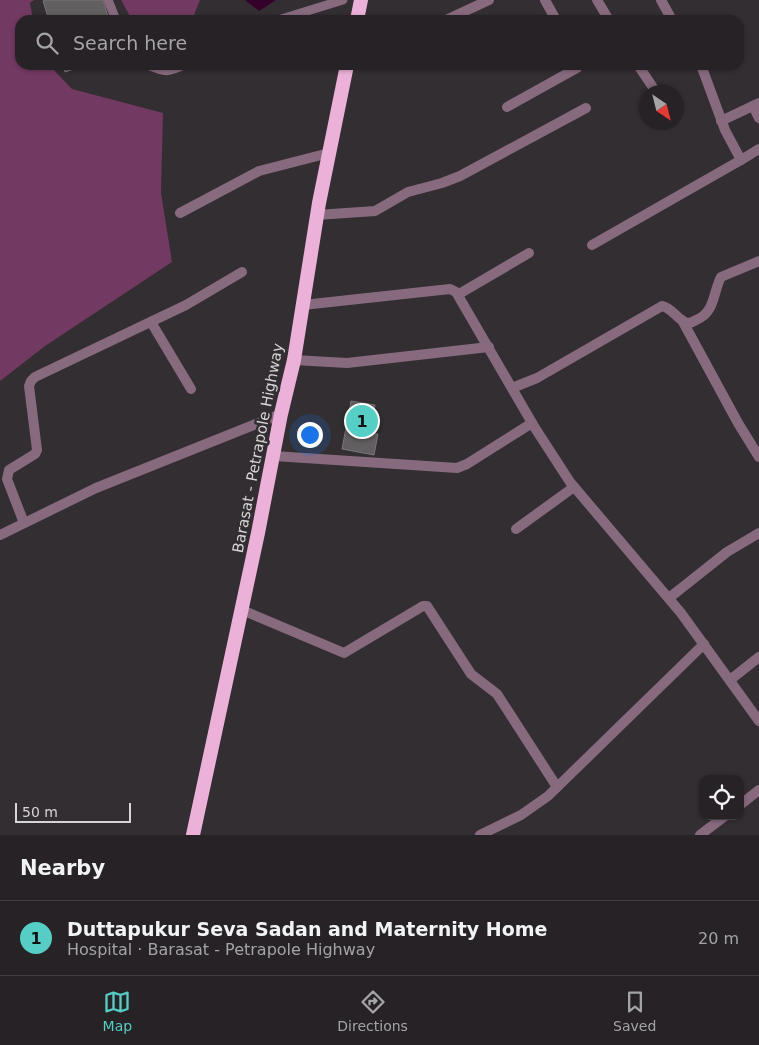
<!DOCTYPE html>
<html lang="en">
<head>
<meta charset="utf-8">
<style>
	body { margin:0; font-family:"DejaVu Sans",sans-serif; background:#322f32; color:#f1f3f6 }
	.controls { position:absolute; right:15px; bottom:15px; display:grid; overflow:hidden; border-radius:10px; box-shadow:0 1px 4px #0004 }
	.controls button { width:45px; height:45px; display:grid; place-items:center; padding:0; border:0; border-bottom:1px solid #423f42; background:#262225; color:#f1f3f6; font:25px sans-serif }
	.compass { position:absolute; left:639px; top:85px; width:45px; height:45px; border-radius:50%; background:#262225; box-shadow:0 1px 4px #0004; rotate:145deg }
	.scale { position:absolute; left:15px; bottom:12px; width:116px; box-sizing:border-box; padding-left:5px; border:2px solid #d7d5d6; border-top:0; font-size:14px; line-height:18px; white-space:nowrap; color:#d7d5d6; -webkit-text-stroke:4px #322e31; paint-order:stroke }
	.you { position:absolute; left:309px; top:434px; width:18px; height:18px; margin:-12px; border:4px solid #fff; border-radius:50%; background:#1a73e8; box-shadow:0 0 0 8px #1a73e833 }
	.badge { display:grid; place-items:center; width:32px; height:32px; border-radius:50%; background:#55cec5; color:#111; font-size:16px; font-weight:700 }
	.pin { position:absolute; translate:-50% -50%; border:2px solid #fff; box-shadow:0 1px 5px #0006 }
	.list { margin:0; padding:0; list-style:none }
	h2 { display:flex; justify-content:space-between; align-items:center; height:65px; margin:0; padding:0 20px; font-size:21px }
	h2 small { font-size:16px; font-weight:400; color:#a4a4a7 }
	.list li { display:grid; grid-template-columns:32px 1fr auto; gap:15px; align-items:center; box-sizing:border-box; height:75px; padding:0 20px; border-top:1px solid #423f42 }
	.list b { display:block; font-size:19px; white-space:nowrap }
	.list p { margin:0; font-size:16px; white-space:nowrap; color:#a4a4a7 }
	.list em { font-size:16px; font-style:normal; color:#a4a4a7 }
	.icon { flex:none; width:28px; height:28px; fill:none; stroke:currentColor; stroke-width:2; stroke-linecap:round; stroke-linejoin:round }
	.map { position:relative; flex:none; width:759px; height:835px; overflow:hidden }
	.search { position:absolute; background:#262225; box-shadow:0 1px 4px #0004; left:15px; right:15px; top:15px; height:55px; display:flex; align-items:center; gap:12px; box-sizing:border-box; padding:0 18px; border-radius:15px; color:#a4a4a7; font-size:19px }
	.sheet { height:140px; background:#262225 }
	nav { display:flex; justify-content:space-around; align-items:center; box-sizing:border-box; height:70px; border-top:1px solid #423f42; background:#262225; font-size:14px; color:#a4a4a7 }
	nav a { display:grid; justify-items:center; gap:2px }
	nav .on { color:#55cec5 }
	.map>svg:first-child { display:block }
	.green { fill:#723962 }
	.water { fill:#35002a }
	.building { fill:#625f61; stroke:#797578 }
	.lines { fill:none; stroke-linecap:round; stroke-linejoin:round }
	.service { stroke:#876a7e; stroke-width:9 }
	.minor { stroke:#876a7e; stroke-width:10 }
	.tertiary { stroke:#876a7e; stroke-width:10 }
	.trunk { stroke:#ecb1d9; stroke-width:14 }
	.labels { text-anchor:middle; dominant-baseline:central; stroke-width:5; stroke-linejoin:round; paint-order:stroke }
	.street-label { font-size:15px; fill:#d7d5d6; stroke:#322e31 }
</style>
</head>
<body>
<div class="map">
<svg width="759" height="835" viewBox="0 0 759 835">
	<rect width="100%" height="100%" fill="#322e31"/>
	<!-- green -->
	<g class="green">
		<path d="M0,0H34L30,3L33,20H20V65H49L72,89L163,113L161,193L172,262L45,346L0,381Z"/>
		<path d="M121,0H200L192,20H132Z"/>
	</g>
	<!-- water -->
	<path class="water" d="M245,0H276L259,11Z"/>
	<!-- building -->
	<g class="building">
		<path d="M45,0H103L109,20H49L43,1Z"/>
		<path d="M63,65H86L65,72Z"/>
		<path d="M351,401L375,405L370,433L378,434L374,455L342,449Z"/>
	</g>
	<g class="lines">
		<!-- service -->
		<g class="service">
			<path d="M108,0L116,20"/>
			<path d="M278,20L343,0"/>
			<path d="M148,65C165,72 167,73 184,65"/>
		</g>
		<!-- minor -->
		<g class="minor">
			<path d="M545,0L556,20"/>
			<path d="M597,0L609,20"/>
			<path d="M661,0L672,20"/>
			<path d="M446,20L489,0"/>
			<path d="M638,65L654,89"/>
			<path d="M701,65L725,130L741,160L759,149"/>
			<path d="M753,106L759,118"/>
			<path d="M507,107L577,68L579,65"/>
			<path d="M721,121L759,103"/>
			<path d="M180,213L259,171L329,153"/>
			<path d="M317,215L375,211L408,192L442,183L460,176L586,108"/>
			<path d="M592,245L741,160"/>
			<path d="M459,294L529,253"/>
			<path d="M303,305L450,289L456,292L535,428L570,482L681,613L759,721"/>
			<path d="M682,320L738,423L759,457"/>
			<path d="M151,322L191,389"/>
			<path d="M294,360L347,363L489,347"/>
			<path d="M512,388L537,378L662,306C672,308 676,318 685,322C689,324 693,322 696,320C715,313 713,292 721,277L759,261"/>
			<path d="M274,456L457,468L467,464L532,423"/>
			<path d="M24,523L7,479L9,470L35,454L37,450L29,386L31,381L35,377L186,305L242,272"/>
			<path d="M516,529L574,487"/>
			<path d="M669,598L727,552L759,533"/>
			<path d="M242,610L344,653L423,606H427L471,674L497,694L557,787"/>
			<path d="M730,680L759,657"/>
			<path d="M740,805L759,790"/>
			<path d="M480,835L521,815L548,796L704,644"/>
			<path d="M700,835L725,816"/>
		</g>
		<!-- tertiary -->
		<path class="tertiary" d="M0,535L96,488L281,414"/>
		<!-- trunk -->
		<g class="trunk">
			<path d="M357,20L361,0"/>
			<path d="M193,835L258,533L281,414L294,360L319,203L347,65"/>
		</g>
	</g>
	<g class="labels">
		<!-- street labels -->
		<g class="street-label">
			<text transform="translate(258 448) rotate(-79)">Barasat - Petrapole Highway</text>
		</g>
	</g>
</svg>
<div class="controls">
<button><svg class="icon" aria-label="locate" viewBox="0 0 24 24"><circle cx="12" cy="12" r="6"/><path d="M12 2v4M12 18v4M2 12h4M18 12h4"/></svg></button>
</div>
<svg class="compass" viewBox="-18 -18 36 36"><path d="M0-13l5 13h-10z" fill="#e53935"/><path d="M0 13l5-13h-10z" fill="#a4a4a7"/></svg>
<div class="scale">50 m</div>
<div class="you"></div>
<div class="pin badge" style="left:362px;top:421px">1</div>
<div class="search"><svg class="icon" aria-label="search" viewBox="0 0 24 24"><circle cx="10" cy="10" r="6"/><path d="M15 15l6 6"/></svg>Search here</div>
</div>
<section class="sheet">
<h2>Nearby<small></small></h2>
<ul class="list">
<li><span class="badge">1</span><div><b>Duttapukur Seva Sadan and Maternity Home</b><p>Hospital · Barasat - Petrapole Highway</p></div><em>20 m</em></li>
</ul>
</section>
<nav>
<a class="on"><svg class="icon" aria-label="map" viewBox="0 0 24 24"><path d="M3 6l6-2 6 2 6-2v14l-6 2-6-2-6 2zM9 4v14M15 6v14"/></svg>Map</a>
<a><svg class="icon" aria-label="directions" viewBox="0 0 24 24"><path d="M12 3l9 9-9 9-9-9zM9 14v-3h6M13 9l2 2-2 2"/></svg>Directions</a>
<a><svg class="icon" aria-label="saved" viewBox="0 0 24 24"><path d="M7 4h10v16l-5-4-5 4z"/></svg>Saved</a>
</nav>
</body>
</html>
